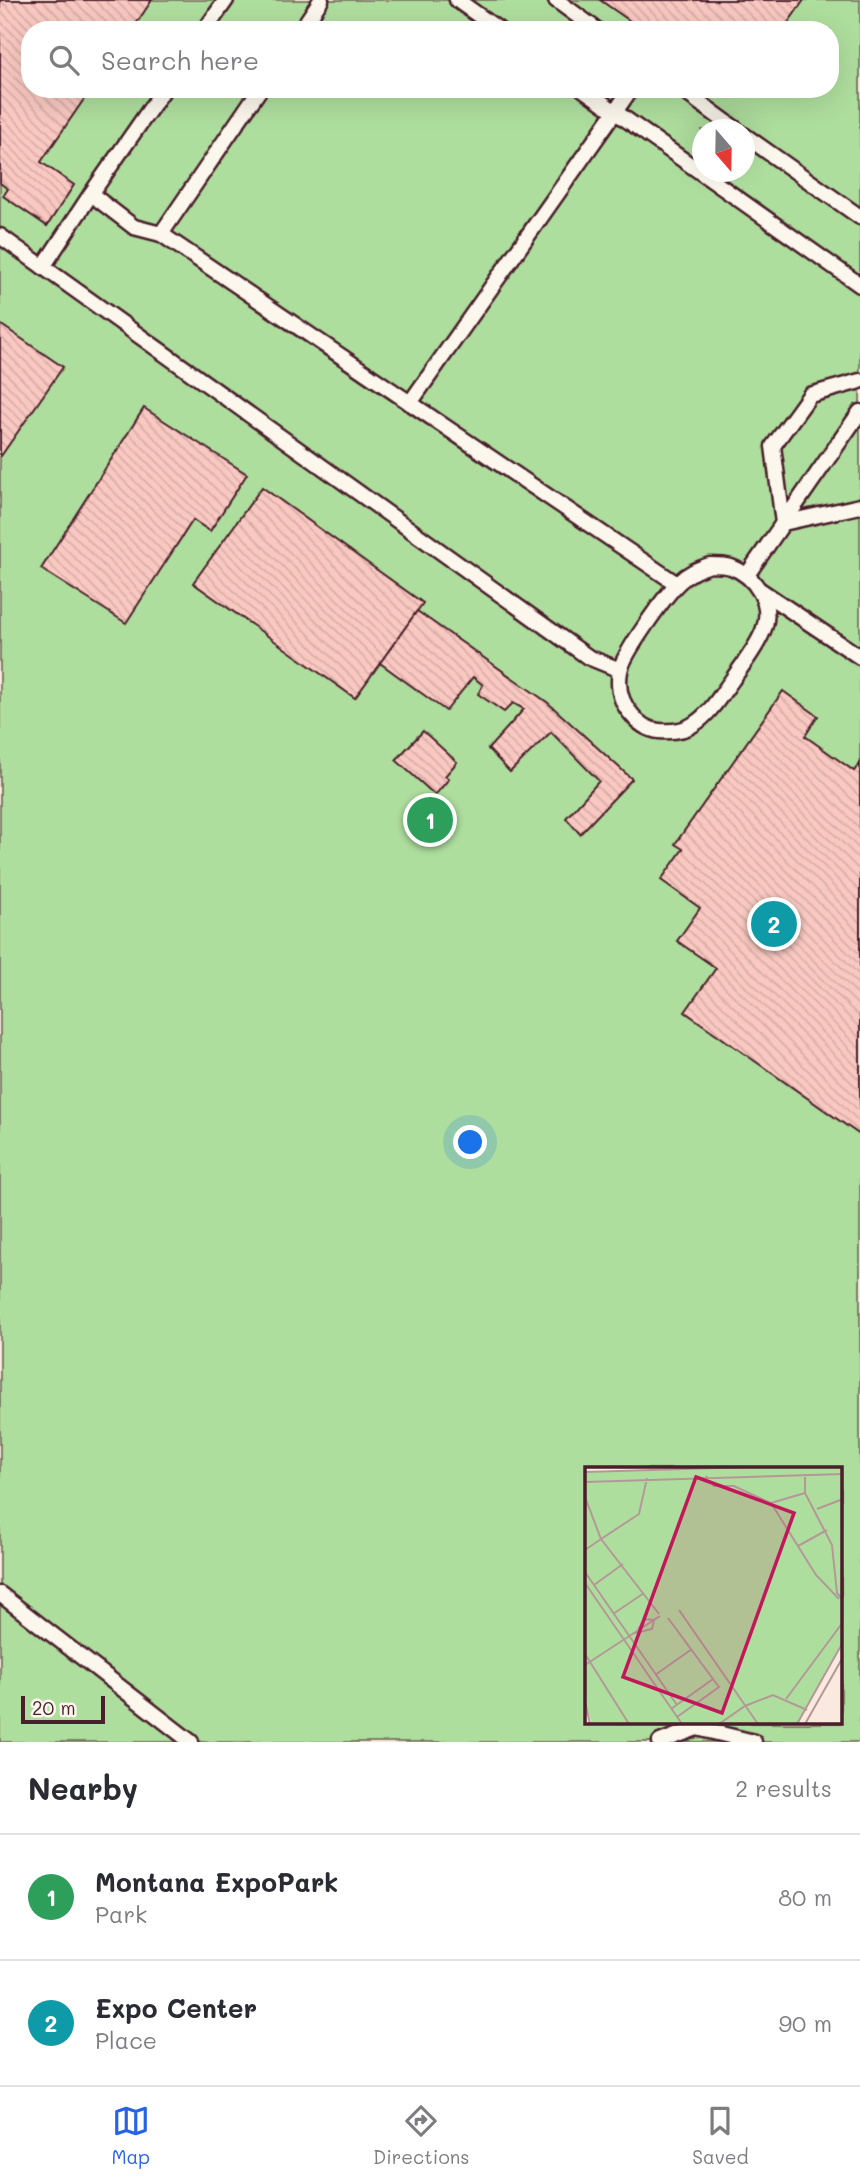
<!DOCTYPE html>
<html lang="en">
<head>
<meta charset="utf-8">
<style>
	body { margin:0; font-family:Mali,sans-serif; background:#f7f7f7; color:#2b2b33 }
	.compass { position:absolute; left:692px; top:119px; width:63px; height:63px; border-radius:50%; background:#fff; box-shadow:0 7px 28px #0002; rotate:160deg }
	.scale { position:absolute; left:21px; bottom:18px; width:84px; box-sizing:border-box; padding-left:7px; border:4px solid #4a1f2b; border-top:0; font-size:19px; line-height:24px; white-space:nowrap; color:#4a1f2b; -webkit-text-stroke:5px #fbf7ec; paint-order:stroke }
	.you { position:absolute; left:471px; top:1143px; width:24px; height:24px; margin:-18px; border:5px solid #fff; border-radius:50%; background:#1a73e8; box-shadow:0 0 0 10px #1a73e833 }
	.badge { display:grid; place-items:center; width:46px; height:46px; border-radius:50%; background:#2563eb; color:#fff; font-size:23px; font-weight:700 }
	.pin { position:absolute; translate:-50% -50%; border:4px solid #fff; box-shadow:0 2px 7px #0006 }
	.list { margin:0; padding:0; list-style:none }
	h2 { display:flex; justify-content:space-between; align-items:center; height:91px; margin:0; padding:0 28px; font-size:30px }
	h2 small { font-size:23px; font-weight:400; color:#7c7c81 }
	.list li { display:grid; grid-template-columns:46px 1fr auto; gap:21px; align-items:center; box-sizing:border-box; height:126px; padding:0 28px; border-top:2px solid #e1e1e2 }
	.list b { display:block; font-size:26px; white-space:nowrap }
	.list p { margin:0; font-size:23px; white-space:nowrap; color:#7c7c81 }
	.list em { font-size:23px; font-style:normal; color:#7c7c81 }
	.icon { flex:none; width:38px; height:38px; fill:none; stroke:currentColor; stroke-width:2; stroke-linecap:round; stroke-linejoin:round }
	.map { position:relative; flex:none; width:860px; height:1742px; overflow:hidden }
	.search { position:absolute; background:#fff; box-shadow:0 7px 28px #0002; left:21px; right:21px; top:21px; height:77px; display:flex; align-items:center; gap:18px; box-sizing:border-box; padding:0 24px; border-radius:28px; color:#7c7c81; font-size:26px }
	.sheet { height:343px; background:#fff }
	nav { display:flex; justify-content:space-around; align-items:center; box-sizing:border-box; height:98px; border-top:2px solid #e1e1e2; background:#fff; font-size:19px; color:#7c7c81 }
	nav a { display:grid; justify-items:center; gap:4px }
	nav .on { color:#2563eb }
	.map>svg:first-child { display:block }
	.park { fill:#aede9e; stroke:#7c7e64; stroke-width:2; fill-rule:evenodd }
	.building { fill:url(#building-back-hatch); stroke:#4a1f2b; stroke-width:2 }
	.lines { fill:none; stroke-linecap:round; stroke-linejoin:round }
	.service-casing { stroke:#4a1f2b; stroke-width:19 }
	.service { stroke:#fbf7ec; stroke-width:14 }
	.inset-road { fill:none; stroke:#b49897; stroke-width:2 }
	.view { fill:#c2185b; fill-opacity:0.15; stroke:#c2185b; stroke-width:3.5 }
	.inset-edge { fill:none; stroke:#4a1f2b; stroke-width:3.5 }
</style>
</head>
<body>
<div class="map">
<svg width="860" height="1742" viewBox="0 0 860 1742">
	<defs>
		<pattern id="building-back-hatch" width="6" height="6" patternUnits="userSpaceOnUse" patternTransform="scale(1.75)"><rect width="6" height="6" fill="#f9c9c1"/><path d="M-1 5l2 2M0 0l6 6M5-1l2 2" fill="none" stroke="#d7aca6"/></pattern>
	</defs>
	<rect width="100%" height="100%" fill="#fae9df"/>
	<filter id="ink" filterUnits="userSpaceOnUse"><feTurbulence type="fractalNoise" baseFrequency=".0143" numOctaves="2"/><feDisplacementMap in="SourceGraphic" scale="14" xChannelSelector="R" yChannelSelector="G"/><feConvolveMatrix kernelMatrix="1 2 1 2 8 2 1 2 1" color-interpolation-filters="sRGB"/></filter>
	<g filter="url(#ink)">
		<!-- park -->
		<path class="park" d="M0,0H860V1742H0ZM30,30H830V89H30ZM702,130H744V172H702ZM587,1469H841V1723H587Z"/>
		<!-- building -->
		<g class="building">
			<path d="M0,0H152L132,30H30V89H91L41,162L74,185L47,226L3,196L8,189L0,183Z"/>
			<path d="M600,0H804L783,30H643Z"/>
			<path d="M0,324L63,367L1,456L0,455Z"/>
			<path d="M144,408L247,474L210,531L193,520L126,623L41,569Z"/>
			<path d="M262,487L423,603L355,698L193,583Z"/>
			<path d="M417,611L547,702L632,779L580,834L566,818L599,781L551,732L510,772L488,749L524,709L513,703L504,712L478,694L483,685L473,677L446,711L380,663Z"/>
			<path d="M783,691L818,716L805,736L854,771L860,763V1135L685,1012L716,968L677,941L700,908L661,880L683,849L675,844Z"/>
			<path d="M423,731L457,762L445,776L449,779L435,795L396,760Z"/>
		</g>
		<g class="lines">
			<!-- service casing -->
			<g class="service-casing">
				<g id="service">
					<path d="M457,0L499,30"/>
					<path d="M556,0L597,30"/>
					<path d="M205,30L226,0"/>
					<path d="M301,30L321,0"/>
					<path d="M260,89L161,234L677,584"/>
					<path d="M583,89L860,285"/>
					<path d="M681,89L737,130"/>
					<path d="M744,135L860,217"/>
					<path d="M161,234L134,227L91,194L164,89"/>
					<path d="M0,236L588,657L620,670"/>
					<path d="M43,267L91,194"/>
					<path d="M860,381L810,395L773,446L783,523L860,506"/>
					<path d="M410,403L631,89"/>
					<path d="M710,565C717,565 725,565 731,567C756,576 774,605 763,631C756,649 743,664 732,680C721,695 710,714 694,724C684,731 671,732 659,731C648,730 638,723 632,715C621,703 617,688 620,671C623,654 665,596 678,583C688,573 698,569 710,565Z"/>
					<path d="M747,575L860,412"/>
					<path d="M760,590L860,657"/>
					<path d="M0,1594L191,1742"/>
					<path d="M660,1742L697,1728L754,1742"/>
				</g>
			</g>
			<!-- service -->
			<use href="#service" class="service"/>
		</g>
	</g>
	<!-- overview -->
	<g transform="translate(585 1467)">
		<rect width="257" height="257" fill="#fae9df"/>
		<path d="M168,0H257V175L212,257H7L0,234V5Z" fill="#aede9e"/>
		<path class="inset-road" d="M0,5L167,0M220,7V26L247,78L252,126L258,133M121,9L129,19H149L186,36L231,108L254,132M0,15L258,7M0,30L16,72L54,47L62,11M186,36L220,26M232,42L258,32M213,79L242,63M0,83L16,72L74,147M0,105L92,238M0,116L97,257M9,118L38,97M94,143L173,257M28,147L59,126M83,151L128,212L86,242M59,152L69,153L67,162L51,166ZM0,187L44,257M0,198L75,149M70,208L107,182M201,232L258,155M0,234L5,257M92,250L134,220L128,212M134,257L160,239L188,228L222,243M212,257L258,175M220,257L258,190"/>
		<path class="view" d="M111,10L209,46L137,246L38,210Z"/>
		<rect width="257" height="257" class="inset-edge"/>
	</g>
</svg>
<svg class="compass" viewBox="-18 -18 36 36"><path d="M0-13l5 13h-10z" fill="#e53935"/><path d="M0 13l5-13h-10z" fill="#7c7c81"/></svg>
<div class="scale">20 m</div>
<div class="you"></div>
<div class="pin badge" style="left:430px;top:820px;background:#2e9e5b">1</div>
<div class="pin badge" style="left:774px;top:924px;background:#0f9aa8">2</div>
<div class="search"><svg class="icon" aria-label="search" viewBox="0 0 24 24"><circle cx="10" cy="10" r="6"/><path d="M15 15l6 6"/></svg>Search here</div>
</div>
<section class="sheet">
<h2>Nearby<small>2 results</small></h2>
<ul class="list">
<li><span class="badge" style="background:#2e9e5b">1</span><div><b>Montana ExpoPark</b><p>Park</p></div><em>80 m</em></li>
<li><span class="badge" style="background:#0f9aa8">2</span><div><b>Expo Center</b><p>Place</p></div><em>90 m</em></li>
</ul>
</section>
<nav>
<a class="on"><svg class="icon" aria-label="map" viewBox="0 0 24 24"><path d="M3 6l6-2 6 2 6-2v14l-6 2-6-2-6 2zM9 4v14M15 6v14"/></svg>Map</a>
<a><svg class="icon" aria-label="directions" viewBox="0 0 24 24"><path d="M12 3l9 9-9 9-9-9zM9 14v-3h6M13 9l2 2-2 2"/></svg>Directions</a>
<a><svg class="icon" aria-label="saved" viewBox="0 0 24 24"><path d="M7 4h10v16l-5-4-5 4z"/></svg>Saved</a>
</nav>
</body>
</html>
